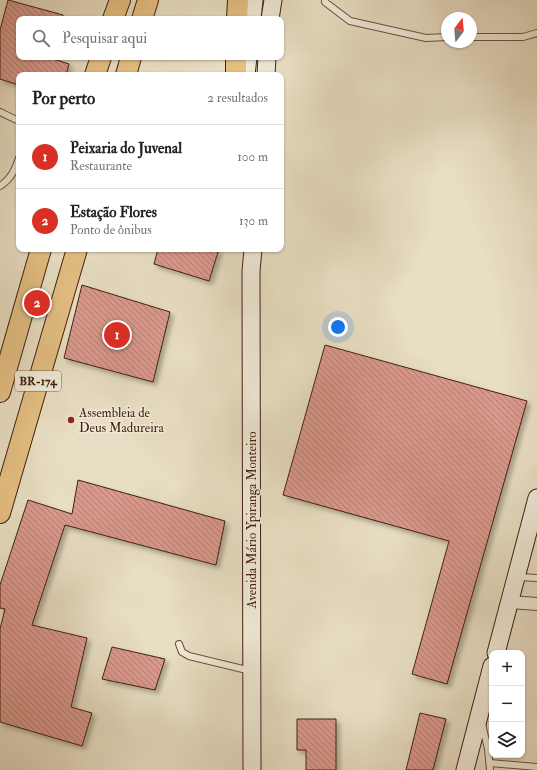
<!DOCTYPE html>
<html lang="pt">
<head>
<meta charset="utf-8">
<style>
	body { margin:0; font-family:"IM FELL Double Pica",serif; background:#f2f2f2; color:#202124 }
	.controls { position:absolute; right:12px; bottom:12px; display:grid; overflow:hidden; border-radius:8px; box-shadow:0 1px 3px #0004 }
	.controls button { width:36px; height:36px; display:grid; place-items:center; padding:0; border:0; border-bottom:1px solid #e0e0e0; background:#fff; color:#202124; font:20px sans-serif }
	.compass { position:absolute; left:441px; top:12px; width:36px; height:36px; border-radius:50%; background:#fff; box-shadow:0 1px 3px #0004; rotate:16deg }
	.you { position:absolute; left:338px; top:327px; width:14px; height:14px; margin:-10px; border:3px solid #fff; border-radius:50%; background:#1a73e8; box-shadow:0 0 0 6px #1a73e833 }
	.badge { display:grid; place-items:center; width:26px; height:26px; border-radius:50%; background:#d93025; color:#fff; font-size:13px; font-weight:700 }
	.pin { position:absolute; translate:-50% -50%; border:2px solid #fff; box-shadow:0 1px 4px #0006 }
	.list { margin:0; padding:0; list-style:none }
	h2 { display:flex; justify-content:space-between; align-items:center; height:52px; margin:0; padding:0 16px; font-size:17px }
	h2 small { font-size:13px; font-weight:400; color:#757577 }
	.list li { display:grid; grid-template-columns:26px 1fr auto; gap:12px; align-items:center; box-sizing:border-box; height:64px; padding:0 16px; border-top:1px solid #e0e0e0 }
	.list b { display:block; font-size:15px; white-space:nowrap }
	.list p { margin:0; font-size:13px; white-space:nowrap; color:#757577 }
	.list em { font-size:13px; font-style:normal; color:#757577 }
	.icon { flex:none; width:22px; height:22px; fill:none; stroke:currentColor; stroke-width:2; stroke-linecap:round; stroke-linejoin:round }
	.map { position:relative; flex:none; width:537px; height:770px; overflow:hidden }
	.search { position:absolute; background:#fff; box-shadow:0 1px 3px #0004; left:16px; top:16px; width:268px; height:44px; display:flex; align-items:center; gap:10px; box-sizing:border-box; padding:0 14px; border-radius:8px; color:#757577; font-size:15px }
	.panel { position:absolute; background:#fff; box-shadow:0 1px 3px #0004; left:16px; top:72px; width:268px; height:180px; border-radius:8px }
	.map>svg:first-child { display:block }
	.building { fill:url(#building-back-hatch); stroke:#412011; filter:url(#shadow) }
	.lines { fill:none; stroke-linecap:round; stroke-linejoin:round }
	.service-casing { stroke:#6b503e; stroke-width:8 }
	.minor-casing { stroke:#6b503e; stroke-width:14 }
	.secondary-casing { stroke:#412011; stroke-width:19 }
	.trunk-casing { stroke:#412011; stroke-width:22 }
	.service { stroke:#f0ead8; stroke-width:6 }
	.minor { stroke:#f0ead8; stroke-width:12 }
	.secondary { stroke:#f0ead8; stroke-width:17 }
	.trunk { stroke:#e4bf82; stroke-width:20 }
	.poi-dot { fill:#8f2418; stroke:#f0ead8; stroke-width:1.5 }
	.labels { text-anchor:middle; dominant-baseline:central; stroke-width:3; stroke-linejoin:round; paint-order:stroke }
	.shield { fill:#f0ead8; stroke:#765d4d; stroke-width:1 }
	.shield-label { font-size:12px; font-weight:bold; fill:#412011 }
	.poi-label { font-size:13px; fill:#412011; stroke:#f0ead8; text-anchor:start }
	.street-label { font-size:13px; fill:#412011; stroke:#f0ead8 }
</style>
</head>
<body>
<div class="map">
<svg width="537" height="770" viewBox="0 0 537 770">
	<defs>
		<pattern id="building-back-hatch" width="6" height="6" patternUnits="userSpaceOnUse"><rect width="6" height="6" fill="#db988c"/><path d="M-1 5l2 2M0 0l6 6M5-1l2 2" fill="none" stroke="#b37c71"/></pattern>
		<filter id="shadow"><feDropShadow dx="3.5" dy="3.5" stdDeviation="2" flood-color="#0004"/></filter>
	</defs>
	<rect width="100%" height="100%" fill="#e8dec3"/>
	<filter id="stains"><feTurbulence type="fractalNoise" baseFrequency=".005" numOctaves="4"/><feColorMatrix values="0 0 0 0 .2 0 0 0 0 .09 0 0 0 0 .02 0 0 0 .5 -.17"/></filter>
	<radialGradient id="worn" r=".72"><stop offset=".6" stop-color="#630" stop-opacity="0"/><stop offset="1" stop-color="#630" stop-opacity=".3"/></radialGradient>
	<!-- building -->
	<g class="building">
		<path d="M8,0L63,15V19H19V57H47L69,64L66,75H19V85L0,79V30Z"/>
		<path d="M158,249H219L209,281L154,264Z"/>
		<path d="M82,285L170,312L153,382L64,358Z"/>
		<path d="M325,345L527,401L447,684L412,674L449,541L283,495Z"/>
		<path d="M78,480L225,521L216,565L65,525L32,625L87,638L71,707L92,713L82,746L0,722V629L5,609L0,608V585L28,500L72,514Z"/>
		<path d="M112,647L165,659L155,690L102,679Z"/>
		<path d="M420,713L446,719L433,770H406Z"/>
		<path d="M297,719H336V770H306V750H297Z"/>
	</g>
	<g class="lines">
		<!-- service casing -->
		<g class="service-casing">
			<g id="service">
				<path d="M325,0V2L350,21L426,38L447,37"/>
				<path d="M471,37H523L537,33"/>
				<path d="M0,112L19,121"/>
				<path d="M0,186C11,179 15,170 19,158"/>
				<path d="M517,577L537,578"/>
				<path d="M179,644L182,652L189,656L251,671"/>
				<path d="M482,724L488,749L490,770"/>
				<path d="M490,763L537,767"/>
			</g>
		</g>
		<!-- minor casing -->
		<g class="minor-casing">
			<path id="minor" d="M510,602L537,604"/>
		</g>
		<!-- secondary casing -->
		<g class="secondary-casing">
			<g id="secondary">
				<path d="M252,19L254,0"/>
				<path d="M270,19L273,0"/>
				<path d="M246,75L248,57"/>
				<path d="M266,75L267,57"/>
				<path d="M496,653L537,498"/>
				<path d="M252,770L251,271L253,249"/>
				<path d="M465,770L492,666"/>
			</g>
		</g>
		<!-- trunk casing -->
		<g class="trunk-casing">
			<g id="trunk">
				<path d="M113,19L120,0"/>
				<path d="M142,19L148,0"/>
				<path d="M237,19L238,0"/>
				<path d="M95,75L101,57"/>
				<path d="M126,75L131,57"/>
				<path d="M236,75V57"/>
				<path d="M0,392L41,249"/>
				<path d="M0,513L77,249"/>
			</g>
		</g>
		<!-- service -->
		<use href="#service" class="service"/>
		<!-- minor -->
		<use href="#minor" class="minor"/>
		<!-- secondary -->
		<use href="#secondary" class="secondary"/>
		<!-- trunk -->
		<use href="#trunk" class="trunk"/>
	</g>
	<!-- markers -->
	<circle class="poi-dot" cx="71" cy="420" r="4"/>
	<g class="labels">
		<!-- shield labels -->
		<rect class="shield" x="15" y="371" width="46" height="20" rx="3"/>
		<g class="shield-label">
			<text x="38" y="381">BR-174</text>
		</g>
		<!-- poi labels -->
		<g class="poi-label">
			<text x="79" y="413">Assembleia de<tspan x="79" dy="15">Deus Madureira</tspan></text>
		</g>
		<!-- street labels -->
		<g class="street-label">
			<text transform="translate(252 520) rotate(-90)">Avenida Mário Ypiranga Monteiro</text>
		</g>
	</g>
	<rect width="100%" height="100%" filter="url(#stains)"/>
	<rect width="100%" height="100%" fill="url(#worn)"/>
</svg>
<div class="controls">
<button>+</button>
<button>−</button>
<button><svg class="icon" aria-label="layers" viewBox="0 0 24 24"><path d="M12 4l9 5-9 5-9-5zM3 14l9 5 9-5"/></svg></button>
</div>
<svg class="compass" viewBox="-18 -18 36 36"><path d="M0-13l5 13h-10z" fill="#e53935"/><path d="M0 13l5-13h-10z" fill="#757577"/></svg>
<div class="you"></div>
<div class="pin badge" style="left:117px;top:335px">1</div>
<div class="pin badge" style="left:37px;top:303px">2</div>
<div class="search"><svg class="icon" aria-label="search" viewBox="0 0 24 24"><circle cx="10" cy="10" r="6"/><path d="M15 15l6 6"/></svg>Pesquisar aqui</div>
<section class="panel">
<h2>Por perto<small>2 resultados</small></h2>
<ul class="list">
<li><span class="badge">1</span><div><b>Peixaria do Juvenal</b><p>Restaurante</p></div><em>100 m</em></li>
<li><span class="badge">2</span><div><b>Estação Flores</b><p>Ponto de ônibus</p></div><em>130 m</em></li>
</ul>
</section>
</div>
</body>
</html>
